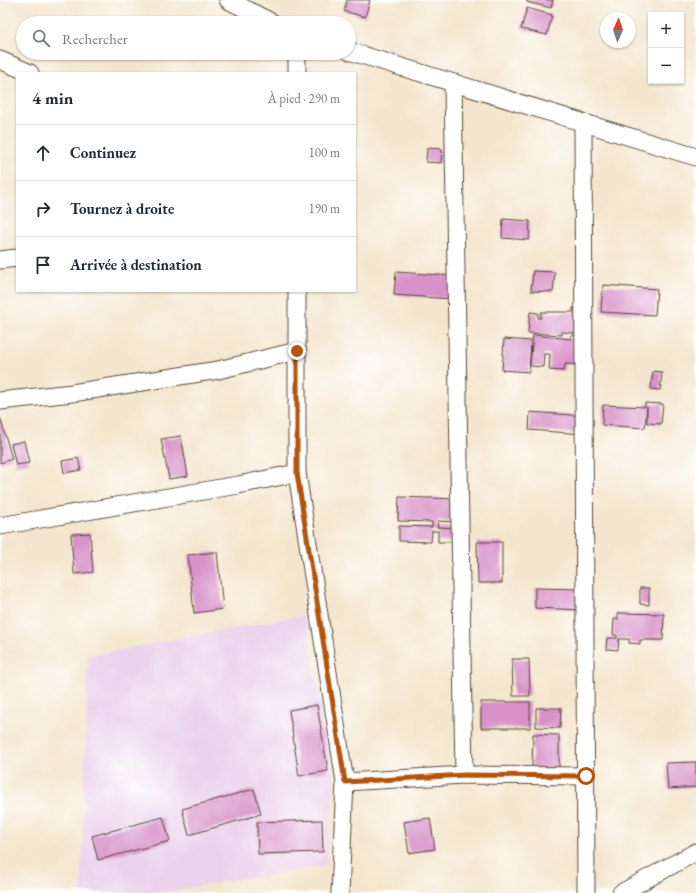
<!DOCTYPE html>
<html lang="fr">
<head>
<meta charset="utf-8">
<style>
	body { margin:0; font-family:"EB Garamond",serif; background:#f6f6f7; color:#1f2937 }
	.controls { position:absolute; right:12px; top:12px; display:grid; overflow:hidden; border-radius:0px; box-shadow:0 1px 3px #0004 }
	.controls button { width:36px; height:36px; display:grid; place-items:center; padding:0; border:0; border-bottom:1px solid #e0e1e3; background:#fff; color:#1f2937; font:20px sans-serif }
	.compass { position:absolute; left:600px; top:12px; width:36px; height:36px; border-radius:50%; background:#fff; box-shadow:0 1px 3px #0004; rotate:3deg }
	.stop { position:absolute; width:12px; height:12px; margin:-9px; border:3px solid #b45309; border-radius:50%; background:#fff }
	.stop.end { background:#b45309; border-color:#fff; box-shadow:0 1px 4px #0008 }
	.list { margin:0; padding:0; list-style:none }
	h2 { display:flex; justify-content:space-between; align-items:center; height:52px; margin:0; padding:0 16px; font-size:17px }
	h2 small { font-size:13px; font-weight:400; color:#747a83 }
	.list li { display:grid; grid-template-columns:26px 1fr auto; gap:12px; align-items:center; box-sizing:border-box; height:56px; padding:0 16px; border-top:1px solid #e0e1e3 }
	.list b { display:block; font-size:15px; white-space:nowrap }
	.list em { font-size:13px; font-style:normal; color:#747a83 }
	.icon { flex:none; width:22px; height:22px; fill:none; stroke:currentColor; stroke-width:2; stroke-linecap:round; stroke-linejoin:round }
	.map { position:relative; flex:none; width:696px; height:893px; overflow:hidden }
	.search { position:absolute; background:#fff; box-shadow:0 1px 3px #0004; left:16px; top:16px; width:340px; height:44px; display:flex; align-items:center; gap:10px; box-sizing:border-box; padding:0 14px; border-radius:22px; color:#747a83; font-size:15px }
	.panel { position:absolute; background:#fff; box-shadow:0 1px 3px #0004; left:16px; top:72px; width:340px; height:220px; border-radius:0px }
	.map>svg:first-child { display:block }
	.built { fill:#ead1ec }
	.building { fill:#d892c9 }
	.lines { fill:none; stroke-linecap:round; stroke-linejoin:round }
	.minor-casing { stroke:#574638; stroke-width:19 }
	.minor { stroke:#fff; stroke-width:17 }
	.route { stroke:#b45309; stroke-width:5 }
</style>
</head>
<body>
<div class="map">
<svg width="696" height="893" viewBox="0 0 696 893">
	<rect width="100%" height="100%" fill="#fff"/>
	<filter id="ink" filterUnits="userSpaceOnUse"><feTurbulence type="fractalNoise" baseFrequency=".025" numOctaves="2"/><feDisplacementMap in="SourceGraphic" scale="8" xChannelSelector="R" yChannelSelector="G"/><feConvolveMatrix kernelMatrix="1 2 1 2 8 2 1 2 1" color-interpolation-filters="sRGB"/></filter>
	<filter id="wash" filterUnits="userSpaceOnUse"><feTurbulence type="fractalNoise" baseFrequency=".012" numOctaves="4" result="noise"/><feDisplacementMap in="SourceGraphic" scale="16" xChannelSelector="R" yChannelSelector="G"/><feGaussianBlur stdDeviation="0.9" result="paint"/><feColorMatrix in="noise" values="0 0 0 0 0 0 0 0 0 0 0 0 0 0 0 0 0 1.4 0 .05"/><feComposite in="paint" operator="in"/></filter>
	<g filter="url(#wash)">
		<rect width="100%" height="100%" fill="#f4e6ce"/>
		<!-- built -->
		<path class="built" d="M305,615L334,783L326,865L156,893H81L88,656Z"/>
		<g id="blocks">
			<!-- building -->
			<g class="building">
				<path d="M347,0H370L365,17L344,11Z"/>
				<path d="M527,0H553L551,8L527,2Z"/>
				<path d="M527,8L552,15L547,35L521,29Z"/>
				<path d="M427,148L442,149L441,163L426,162Z"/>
				<path d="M503,219L530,221L529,240L502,238Z"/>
				<path d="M533,271L555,272L553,292L531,291Z"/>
				<path d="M396,272L454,276L452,299L394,295Z"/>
				<path d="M603,285L657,289L655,315L601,312Z"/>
				<path d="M573,308H586L576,333L562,332V335L528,333L530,312L538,313V318H541V312H573Z"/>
				<path d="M533,335L571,339V335H583L581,365L565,364L564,371L549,370L550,354H544L543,367L530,366Z"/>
				<path d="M504,339L531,341L529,372L502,370Z"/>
				<path d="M653,371L662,372L660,390L651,389Z"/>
				<path d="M645,403L663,404L661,424L647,423V407L645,428L602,425L603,405L645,407Z"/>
				<path d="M530,412L585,416L583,434L529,430Z"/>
				<path d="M0,417L12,459L0,463Z"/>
				<path d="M181,436L188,476L169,479L161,439Z"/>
				<path d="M24,441L29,463L16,465L11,444Z"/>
				<path d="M78,458L81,470L64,473L62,461Z"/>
				<path d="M399,497L459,499L458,522L438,521L437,527L458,528V542H438V531H432L431,542L399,541V526L432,527V522L398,521Z"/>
				<path d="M90,533L93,572L74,574L71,534Z"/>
				<path d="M477,542H502V583H478Z"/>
				<path d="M217,552L223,609L194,613L188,555Z"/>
				<path d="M535,588L584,589L583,610L535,608Z"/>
				<path d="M640,588H649V605L640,604Z"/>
				<path d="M618,613L664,614L663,640H640V644L629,643V639H619L618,650L606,649L607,638H617V635H613L614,619H618Z"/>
				<path d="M512,659H529L530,696H513Z"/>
				<rect x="481" y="702" width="49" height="26"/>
				<path d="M317,705L328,771L299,776L289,710Z"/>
				<path d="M536,708H561L560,728L536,727Z"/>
				<path d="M533,734L559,735V770L532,769Z"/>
				<path d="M696,762V787L668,789L666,763Z"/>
				<path d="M254,789L261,814L189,835L182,809Z"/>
				<path d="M163,817L170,841L98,860L92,836Z"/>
				<path d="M430,818L435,849L409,853L404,822Z"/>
				<path d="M322,820L323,852L258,854L257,822Z"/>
			</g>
		</g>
	</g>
	<g filter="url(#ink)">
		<use href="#blocks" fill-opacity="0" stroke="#574638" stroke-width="1"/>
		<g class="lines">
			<!-- minor casing -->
			<g class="minor-casing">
				<g id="minor">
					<path d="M228,0L273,23"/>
					<path d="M349,51L696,157"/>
					<path d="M0,60L30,73"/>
					<path d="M297,73V53"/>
					<path d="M453,83L464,775"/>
					<path d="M583,123L586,893"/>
					<path d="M0,260L17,258"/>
					<path d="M297,291V473L345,782L340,893"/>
					<path d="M0,401L72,393L218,370L297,351"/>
					<path d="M0,526L238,485L297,473"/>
					<path d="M345,782L464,775L586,776"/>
					<path d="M621,893L696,852"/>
				</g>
			</g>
			<!-- minor -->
			<use href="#minor" class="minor"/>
		</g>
	</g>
	<g class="lines" filter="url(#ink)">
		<!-- route -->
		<path class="route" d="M297,351V473L345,782L464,775L586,776"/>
	</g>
</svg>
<div class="controls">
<button>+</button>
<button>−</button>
</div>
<svg class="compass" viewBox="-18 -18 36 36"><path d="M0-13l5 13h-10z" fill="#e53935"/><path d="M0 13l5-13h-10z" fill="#747a83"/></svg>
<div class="stop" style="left:586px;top:776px"></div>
<div class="stop end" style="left:297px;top:351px"></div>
<div class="search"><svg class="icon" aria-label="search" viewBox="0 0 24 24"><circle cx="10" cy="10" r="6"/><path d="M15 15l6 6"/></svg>Rechercher</div>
<section class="panel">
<h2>4 min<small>À pied · 290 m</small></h2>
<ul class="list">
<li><svg class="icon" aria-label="ahead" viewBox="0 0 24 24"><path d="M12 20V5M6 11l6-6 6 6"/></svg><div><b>Continuez</b></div><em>100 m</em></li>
<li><svg class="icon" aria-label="right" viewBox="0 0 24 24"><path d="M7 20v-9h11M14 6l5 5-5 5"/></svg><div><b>Tournez à droite</b></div><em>190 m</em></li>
<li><svg class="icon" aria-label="arrive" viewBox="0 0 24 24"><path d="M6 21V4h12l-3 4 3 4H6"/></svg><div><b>Arrivée à destination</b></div></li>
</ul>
</section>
</div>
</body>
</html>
